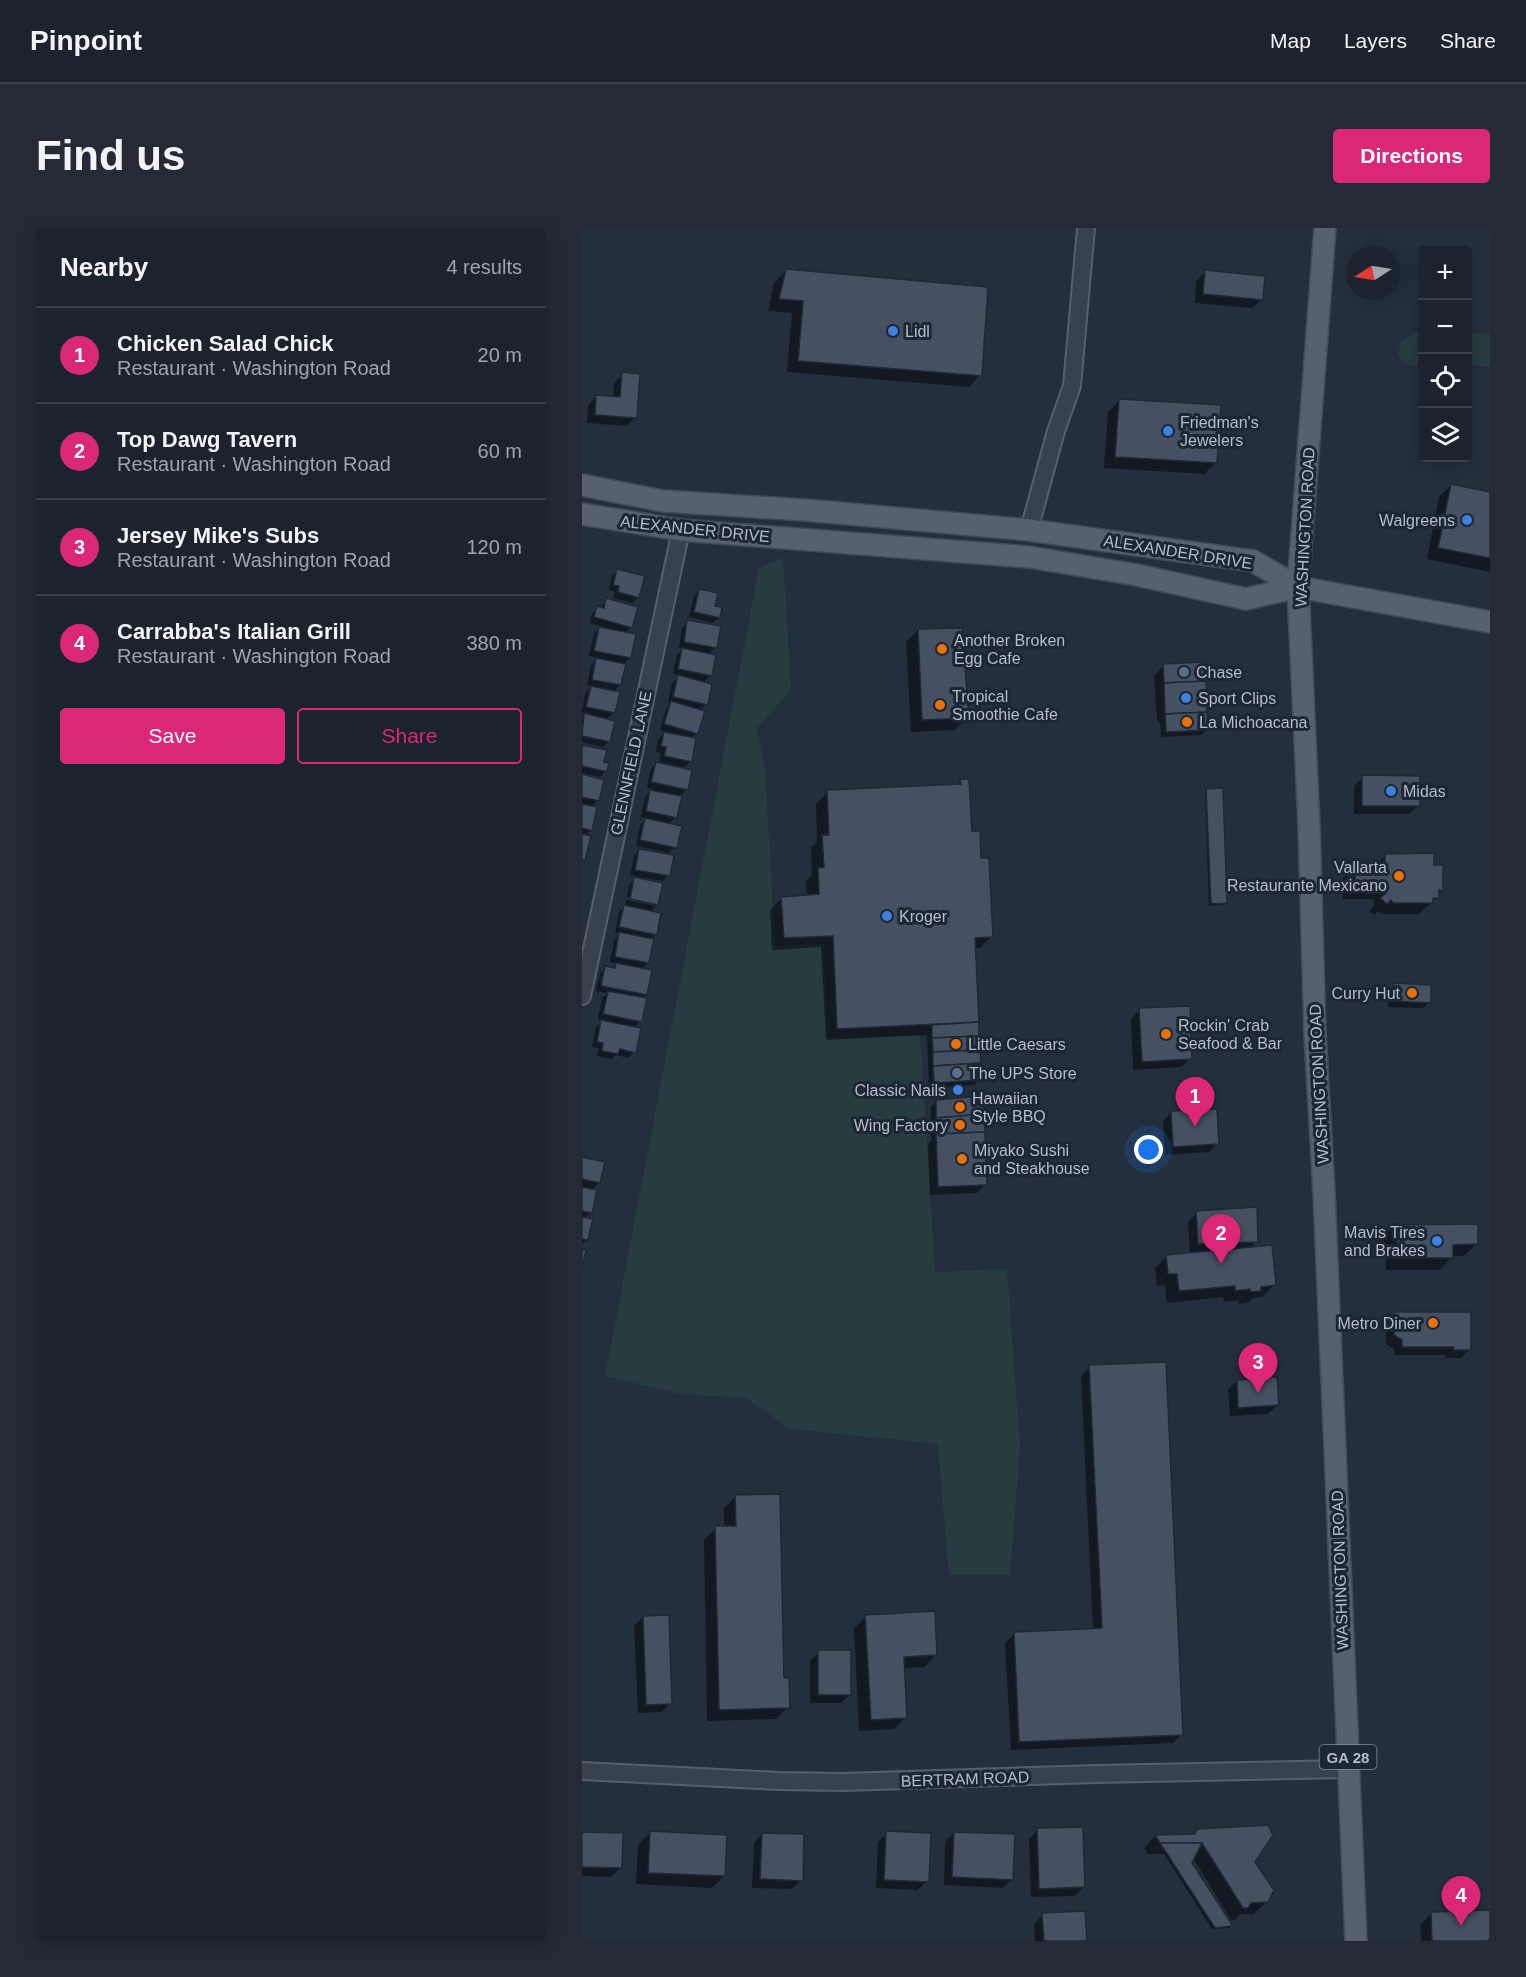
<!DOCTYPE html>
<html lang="en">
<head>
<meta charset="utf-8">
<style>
	body { margin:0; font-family:Arial,sans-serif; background:#242b36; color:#f1f3f6 }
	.controls { position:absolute; right:18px; top:18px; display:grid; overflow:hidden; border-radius:6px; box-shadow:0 3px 15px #0003 }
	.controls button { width:54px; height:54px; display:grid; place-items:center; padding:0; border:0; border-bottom:2px solid #39404a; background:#1b232e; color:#f1f3f6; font:30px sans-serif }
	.compass { position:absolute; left:764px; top:18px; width:54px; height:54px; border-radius:50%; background:#1b232e; box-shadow:0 3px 15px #0003; rotate:258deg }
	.you { position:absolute; left:567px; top:922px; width:21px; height:21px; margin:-15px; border:4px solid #fff; border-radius:50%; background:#1a73e8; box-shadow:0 0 0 9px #1a73e833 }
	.badge { display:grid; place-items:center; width:39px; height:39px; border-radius:50%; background:#db2777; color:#fff; font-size:20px; font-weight:700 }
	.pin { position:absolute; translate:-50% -50px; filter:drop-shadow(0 2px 3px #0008) }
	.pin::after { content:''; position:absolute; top:32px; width:21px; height:18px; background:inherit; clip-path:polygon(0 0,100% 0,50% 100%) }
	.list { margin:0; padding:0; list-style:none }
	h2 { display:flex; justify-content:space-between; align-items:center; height:78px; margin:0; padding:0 24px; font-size:26px }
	h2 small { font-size:20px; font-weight:400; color:#a0a4aa }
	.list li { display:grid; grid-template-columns:39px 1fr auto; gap:18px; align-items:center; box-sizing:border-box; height:96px; padding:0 24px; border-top:2px solid #39404a }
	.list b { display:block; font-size:22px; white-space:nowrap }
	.list p { margin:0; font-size:20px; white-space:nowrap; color:#a0a4aa }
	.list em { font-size:20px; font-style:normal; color:#a0a4aa }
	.actions { display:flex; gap:12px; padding:18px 24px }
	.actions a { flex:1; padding:14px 0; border:2px solid #db2777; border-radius:6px; text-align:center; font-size:21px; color:#db2777 }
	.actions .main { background:#db2777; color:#fff }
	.icon { flex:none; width:33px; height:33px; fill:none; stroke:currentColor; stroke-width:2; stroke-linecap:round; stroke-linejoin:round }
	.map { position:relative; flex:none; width:908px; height:1713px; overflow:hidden; border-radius:6px }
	header { display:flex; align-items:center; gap:36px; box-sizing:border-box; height:84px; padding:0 30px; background:#1b232e; border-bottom:2px solid #39404a }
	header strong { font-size:28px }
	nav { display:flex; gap:33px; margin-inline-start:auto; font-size:21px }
	.intro { display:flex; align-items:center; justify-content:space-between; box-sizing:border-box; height:144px; padding:0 36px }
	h1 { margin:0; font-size:42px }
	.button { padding:15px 27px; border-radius:6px; background:#db2777; color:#fff; font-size:21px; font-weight:700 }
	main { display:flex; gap:36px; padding:0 36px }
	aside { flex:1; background:#1b232e; border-radius:6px; box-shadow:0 3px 15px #0003 }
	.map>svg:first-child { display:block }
	.green { fill:#263c3f }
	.shadow { fill:#0007 }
	.building { fill:#455162; stroke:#1f2835; stroke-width:1.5 }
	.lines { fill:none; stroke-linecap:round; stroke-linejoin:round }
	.minor-casing { stroke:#565f6c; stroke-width:20 }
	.major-casing { stroke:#414a57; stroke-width:24 }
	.minor { stroke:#38414e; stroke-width:16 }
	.major { stroke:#56606e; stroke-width:21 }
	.shop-dot { fill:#3f7fe0; stroke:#1d2633; stroke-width:2 }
	.food-dot { fill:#e8710a; stroke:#1d2633; stroke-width:2 }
	.service-dot { fill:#5c6f8a; stroke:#1d2633; stroke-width:2 }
	.labels { text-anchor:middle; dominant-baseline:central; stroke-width:6; stroke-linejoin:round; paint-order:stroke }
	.shield { fill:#1d2633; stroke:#878f9c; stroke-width:1.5 }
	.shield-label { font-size:15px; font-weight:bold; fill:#b4bcc9 }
	.poi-label { font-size:16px; fill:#b4bcc9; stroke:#1d2633; text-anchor:start }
	.street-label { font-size:16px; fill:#b4bcc9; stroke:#1d2633 }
</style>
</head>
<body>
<header>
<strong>Pinpoint</strong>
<nav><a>Map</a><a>Layers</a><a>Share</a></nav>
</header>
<div class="intro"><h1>Find us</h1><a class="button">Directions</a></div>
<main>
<aside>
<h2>Nearby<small>4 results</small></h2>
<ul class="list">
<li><span class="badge">1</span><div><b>Chicken Salad Chick</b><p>Restaurant · Washington Road</p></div><em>20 m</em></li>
<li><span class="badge">2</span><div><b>Top Dawg Tavern</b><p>Restaurant · Washington Road</p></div><em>60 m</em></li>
<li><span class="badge">3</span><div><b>Jersey Mike's Subs</b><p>Restaurant · Washington Road</p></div><em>120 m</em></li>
<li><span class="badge">4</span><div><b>Carrabba's Italian Grill</b><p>Restaurant · Washington Road</p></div><em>380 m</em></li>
</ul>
<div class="actions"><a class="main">Save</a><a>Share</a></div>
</aside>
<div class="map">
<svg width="908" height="1713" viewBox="0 0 908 1713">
	<rect width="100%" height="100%" fill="#242f3e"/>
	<!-- green -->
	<g class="green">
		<path d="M837,103H840V138L821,136L816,125L820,113Z"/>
		<path d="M886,105L908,106V138H886Z"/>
		<path d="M201,330L209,462L174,501L183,539L193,718L242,716L245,810L338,807L353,1044L425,1041L438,1219L428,1347H367L356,1216L208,1201L164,1170L98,1166L23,1148L177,340Z"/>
	</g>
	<!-- shadow -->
	<g class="shadow">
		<path d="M204,42L398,147L387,159L205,144L210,85L186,83L192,55Z"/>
		<path d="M623,44L680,71L671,80L613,75L614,53Z"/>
		<path d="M41,146L53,189L45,198L5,195L6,177L15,168L31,170L32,155Z"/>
		<path d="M538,172L634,235L622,246L522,240L526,184Z"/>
		<path d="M869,257L908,265V344L845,331L857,269Z"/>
		<path d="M36,343L56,369L50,375L31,370L33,364L27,362L30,348Z"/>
		<path d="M118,362L137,389L131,395L107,389L112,368Z"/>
		<path d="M25,372L49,399L43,405L48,430L42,435L38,457L31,464L32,484L24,492L31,494L26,514L21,519L0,514V489L4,485H0V482L3,465L10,458L5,457L9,437L16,430L7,428L12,406L19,398L8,395L10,385L16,380H18Z"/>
		<path d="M106,394L134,419L126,427L128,447L121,455L124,476L117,483L115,505L109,511V533L103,539L83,535L82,538L105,561L98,568L94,589L86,596L93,619L85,627L86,647L81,653L48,647L52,628L57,622L83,627L84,624L54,618L58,597L65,590L59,589L63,569L71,561L65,560L68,542L74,536H77L79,525L74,524L76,511L84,504L78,502L84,481L89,475L86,474L90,455L98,448L91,446L95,427L102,420H97L100,400Z"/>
		<path d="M336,402L385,490L373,502L329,504L324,414Z"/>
		<path d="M581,438L625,502L619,507L579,509L578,494H575L572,447Z"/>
		<path d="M0,518L20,535L23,543L18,549L0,545Z"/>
		<path d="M0,548L16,572L9,579V602L2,608L0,633Z"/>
		<path d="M781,549L836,578L827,586H772V558Z"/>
		<path d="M379,553L410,708L398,720L392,721L398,851L392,857L347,860L345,807L244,812L239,719L190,722L188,682L200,670L225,669L224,653L230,647L229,620L235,614L234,576L246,564L374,558Z"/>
		<path d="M625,562L644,675L641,677L627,678L623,565Z"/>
		<path d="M804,627L850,638L860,662L856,666V669L837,686H799L796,683L792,687L787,683L792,678V671H761V650L773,638H793Z"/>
		<path d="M53,651L79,656L75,677L67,684L73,706L68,712L66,735L59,741L64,766L59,771V793L51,800L52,824L47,830L34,827L29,831L15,828L17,820L10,819L14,799L21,792L16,791L20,770L25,765L14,763L18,745L23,740L30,741L35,736L28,734L32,712L38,706L33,705L37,684L44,677V672L73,678V675L45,669L47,657Z"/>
		<path d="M812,757L847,774L841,780L806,779L807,762Z"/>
		<path d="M558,782L609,830L600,839L551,842L549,791Z"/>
		<path d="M354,873L404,956L395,965L348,967L346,916L349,913V879Z"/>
		<path d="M590,884L635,915L627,924L583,927L581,893Z"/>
		<path d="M0,931L21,936L17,955L9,962L8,985L2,991L5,1011L0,1016Z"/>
		<path d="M615,985L675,1013L667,1020L692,1057L680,1069L671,1070L666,1075L656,1076L657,1072L642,1074L641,1069L585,1075L583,1057L575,1058L573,1040L585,1028L608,1026L606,994Z"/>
		<path d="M812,998L894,1016L882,1028H870L858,1042H804V1022H799L800,1010Z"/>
		<path d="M813,1085L888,1121L879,1130H864V1127H812V1121L804,1116V1094Z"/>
		<path d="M508,1139L600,1506L591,1515L429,1522L423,1415L432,1406L511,1402L499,1148Z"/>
		<path d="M655,1153L695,1177L686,1186L648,1188L646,1162Z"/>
		<path d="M154,1268L206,1479L194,1491L125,1493L122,1312L134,1300L142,1299V1280Z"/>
		<path d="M284,1388L354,1427L342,1439L321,1440L324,1489L312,1501L277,1503L272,1400Z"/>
		<path d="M61,1389L89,1475L80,1484L56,1485L52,1398Z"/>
		<path d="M237,1424L268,1466L259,1475H228V1433Z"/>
		<path d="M455,1602L502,1659L493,1668L449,1669L447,1611Z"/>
		<path d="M616,1602L671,1634L685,1673L672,1686H658L653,1692H649L611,1630L608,1635L649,1698L647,1700L630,1701L582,1626H566L562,1620L573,1608H610Z"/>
		<path d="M0,1605L38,1640L29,1649L0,1648Z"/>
		<path d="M68,1605L142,1648L130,1660L54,1656L56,1617Z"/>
		<path d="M305,1605L345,1653L336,1662L294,1660L296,1614Z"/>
		<path d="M372,1605L430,1651L421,1660L362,1657L363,1614Z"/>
		<path d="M180,1606L219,1652L210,1661L170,1660L172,1615Z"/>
		<path d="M908,1683V1713H839L838,1697L850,1685Z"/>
		<path d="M461,1687L503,1713H453L452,1696Z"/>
	</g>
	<!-- building -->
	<g class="building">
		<path d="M204,41L406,59L400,148L216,133L221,73L197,71Z"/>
		<path d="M623,42L683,48L681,72L621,66Z"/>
		<path d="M40,144L58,146L55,190L13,187L14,167L38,169Z"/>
		<path d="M537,171L639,177L635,235L533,229Z"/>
		<path d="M869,256L908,264V330L856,320Z"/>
		<path d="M35,341L63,348L57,370L36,364L37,358L31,357Z"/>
		<path d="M117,361L136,365L133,378L140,379L138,390L112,384Z"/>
		<path d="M24,370L56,379L50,400L12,389L15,378L22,380Z"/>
		<path d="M105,392L139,398L135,420L102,414Z"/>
		<path d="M17,399L54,406L49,430L12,423Z"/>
		<path d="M380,400L387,490L340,492L336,401Z"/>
		<path d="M100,420L134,427L130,448L96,441Z"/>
		<path d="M14,430L44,436L39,457L10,452Z"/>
		<path d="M622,434L624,453L582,455L581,436Z"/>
		<path d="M96,447L130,456L126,477L91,469Z"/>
		<path d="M624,453L625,484L583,486L582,455Z"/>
		<path d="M9,458L38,464L33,485L4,479Z"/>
		<path d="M89,473L123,483L116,506L82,496Z"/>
		<path d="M625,484L626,502L584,504L583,486Z"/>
		<path d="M2,485L33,493L28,514L0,508Z"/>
		<path d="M82,504L114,510L110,534L82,528L84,519L79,518Z"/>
		<path d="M0,517L25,522L22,534L27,535L25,544L0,538Z"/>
		<path d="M74,534L110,542L106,562L69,554Z"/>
		<path d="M0,546L22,552L17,573L0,569Z"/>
		<path d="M780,547L838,548V578H780Z"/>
		<path d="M378,551H387L390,603H398L399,630H407L411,709L393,710L397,794L255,801L251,708L202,710L199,669L237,666L236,640L242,639L240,607H247L245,562L379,556Z"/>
		<path d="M641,560L645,675L629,676L624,561Z"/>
		<path d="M68,562L100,568L95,590L64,583Z"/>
		<path d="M0,576L15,579L10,603L0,600Z"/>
		<path d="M63,590L100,598L95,620L58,612Z"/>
		<path d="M0,606L9,608L3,632H0Z"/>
		<path d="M57,621L92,627L88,648L53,642Z"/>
		<path d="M852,625V637H861V663L857,662V670H851V675H811L809,672L805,676L798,670L804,665V660H773V637H803V626Z"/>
		<path d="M52,649L81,655L76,677L48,671Z"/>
		<path d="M42,677L79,685L75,707L37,699Z"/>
		<path d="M37,704L72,711L67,735L33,729Z"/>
		<path d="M34,735L70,742L65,767L19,758L23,738L33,740Z"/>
		<path d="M812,755L849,757V775L811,773Z"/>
		<path d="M26,763L65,770L60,794L21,786Z"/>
		<path d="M608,778L610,831L560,834L557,780Z"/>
		<path d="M19,792L59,800L54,825L38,821L36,826L20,823L21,815L15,814Z"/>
		<path d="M397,794V808L350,810V797Z"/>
		<path d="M397,808L398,822L351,824L350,810Z"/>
		<path d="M398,822L399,835L351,838V824Z"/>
		<path d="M399,835V852L352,855L351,838Z"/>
		<path d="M400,868L402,886L354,890V872Z"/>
		<path d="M635,881L637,916L591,919L589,883Z"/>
		<path d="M402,886L403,904L354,906V890Z"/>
		<path d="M403,904L405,957L356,959L354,906Z"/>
		<path d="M0,929L23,934L18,955L0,951Z"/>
		<path d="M0,959L15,962L10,985L0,983Z"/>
		<path d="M675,979L676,1014L616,1016L614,983Z"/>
		<path d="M0,989L11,991L6,1012L0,1011Z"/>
		<path d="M896,996V1016L871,1017V1030H815V1010H811V997Z"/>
		<path d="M690,1017L694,1057L679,1059V1063L668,1064V1061L653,1063V1058L597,1063L595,1046H586L584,1027Z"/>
		<path d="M0,1021L4,1022L0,1040Z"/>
		<path d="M812,1084H889V1122H872V1119H820V1112L812,1107Z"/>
		<path d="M584,1134L601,1507L437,1514L432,1404L520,1400L507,1137Z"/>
		<path d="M695,1149L697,1177L656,1180L655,1152Z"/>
		<path d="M198,1266L202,1450H207L208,1480L137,1482L133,1298H154L153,1267Z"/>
		<path d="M353,1383L355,1427L322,1429L325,1490L289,1492L283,1387Z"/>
		<path d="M87,1387L90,1476L64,1477L61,1388Z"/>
		<rect x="236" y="1422" width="33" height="45"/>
		<path d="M686,1597L691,1607L673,1634L692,1662L686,1674L669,1675L666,1680H661L620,1615H578L573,1607L613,1606L615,1601Z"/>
		<path d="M501,1599L503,1659L457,1661L455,1600Z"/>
		<path d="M68,1603L145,1607L143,1648L66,1645Z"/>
		<path d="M304,1603L349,1605L347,1654L302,1652Z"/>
		<path d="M0,1604L41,1605L40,1640L0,1639Z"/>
		<path d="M372,1604L433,1606L431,1652L370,1649Z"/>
		<path d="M180,1605L222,1606L221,1653L178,1651Z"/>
		<path d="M578,1615H620L610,1635L651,1698L633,1700Z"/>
		<path d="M908,1682V1713H850L849,1684Z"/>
		<path d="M503,1683L505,1713H462L460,1685Z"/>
	</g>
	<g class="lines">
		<!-- minor casing -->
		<g class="minor-casing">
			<g id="minor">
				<path d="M447,302L474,203L490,158L504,0"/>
				<path d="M0,768L99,302"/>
				<path d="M0,1543L197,1553L261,1554L515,1546L767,1541"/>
			</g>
		</g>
		<!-- major casing -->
		<g class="major-casing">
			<g id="major">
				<path d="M743,0L716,359L727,598L733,806L742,965L774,1713"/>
				<path d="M0,257L81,273L223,282L447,302L671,333L716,359L908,394"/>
				<path d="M0,286L99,302L447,329L555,347L664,371L716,359"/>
			</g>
		</g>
		<!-- minor -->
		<use href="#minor" class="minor"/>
		<!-- major -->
		<use href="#major" class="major"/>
	</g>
	<!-- markers -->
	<g class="shop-dot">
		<circle cx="311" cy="103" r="6"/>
		<circle cx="586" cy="203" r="6"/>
		<circle cx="885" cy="292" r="6"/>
		<circle cx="604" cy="470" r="6"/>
		<circle cx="809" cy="563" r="6"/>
		<circle cx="305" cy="688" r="6"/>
		<circle cx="376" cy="862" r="6"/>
		<circle cx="855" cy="1013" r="6"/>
	</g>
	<g class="food-dot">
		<circle cx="360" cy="421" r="6"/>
		<circle cx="358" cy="477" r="6"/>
		<circle cx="605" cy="494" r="6"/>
		<circle cx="817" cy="648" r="6"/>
		<circle cx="830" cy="765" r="6"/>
		<circle cx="584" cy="806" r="6"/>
		<circle cx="374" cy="816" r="6"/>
		<circle cx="378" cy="879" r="6"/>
		<circle cx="378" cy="897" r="6"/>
		<circle cx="380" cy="931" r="6"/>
		<circle cx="851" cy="1095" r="6"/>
	</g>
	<g class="service-dot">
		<circle cx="602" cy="444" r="6"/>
		<circle cx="375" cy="845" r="6"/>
	</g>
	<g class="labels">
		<!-- shield labels -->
		<rect class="shield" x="737.5" y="1517" width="57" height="24" rx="4.5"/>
		<g class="shield-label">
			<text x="766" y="1529">GA 28</text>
		</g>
		<!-- poi labels -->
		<g class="poi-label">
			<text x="323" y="103">Lidl</text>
			<text x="598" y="194">Friedman's<tspan x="598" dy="18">Jewelers</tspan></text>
			<text x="873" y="292" text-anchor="end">Walgreens</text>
			<text x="372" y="412">Another Broken<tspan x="372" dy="18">Egg Cafe</tspan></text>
			<text x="614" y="444">Chase</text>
			<text x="370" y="468">Tropical<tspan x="370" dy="18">Smoothie Cafe</tspan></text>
			<text x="616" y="470">Sport Clips</text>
			<text x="617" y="494">La Michoacana</text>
			<text x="821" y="563">Midas</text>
			<text x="805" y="639" text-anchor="end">Vallarta<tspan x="805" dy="18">Restaurante Mexicano</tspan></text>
			<text x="317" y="688">Kroger</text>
			<text x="818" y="765" text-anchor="end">Curry Hut</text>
			<text x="596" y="797">Rockin' Crab<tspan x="596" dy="18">Seafood &amp; Bar</tspan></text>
			<text x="386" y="816">Little Caesars</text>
			<text x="387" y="845">The UPS Store</text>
			<text x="364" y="862" text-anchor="end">Classic Nails</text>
			<text x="390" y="870">Hawaiian<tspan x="390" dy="18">Style BBQ</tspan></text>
			<text x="366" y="897" text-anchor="end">Wing Factory</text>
			<text x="392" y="922">Miyako Sushi<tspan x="392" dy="18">and Steakhouse</tspan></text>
			<text x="843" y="1004" text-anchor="end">Mavis Tires<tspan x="843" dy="18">and Brakes</tspan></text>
			<text x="839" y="1095" text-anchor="end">Metro Diner</text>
		</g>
		<!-- street labels -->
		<g class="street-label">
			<text transform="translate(723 299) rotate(-87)">WASHINGTON ROAD</text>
			<text transform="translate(113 301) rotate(6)">ALEXANDER DRIVE</text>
			<text transform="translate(596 324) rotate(9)">ALEXANDER DRIVE</text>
			<text transform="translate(49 535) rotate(-78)">GLENNFIELD LANE</text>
			<text transform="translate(737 856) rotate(-93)">WASHINGTON ROAD</text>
			<text transform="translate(758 1342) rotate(-92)">WASHINGTON ROAD</text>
			<text transform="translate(383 1551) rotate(-2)">BERTRAM ROAD</text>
		</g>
	</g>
</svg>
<div class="controls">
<button>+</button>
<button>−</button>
<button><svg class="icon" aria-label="locate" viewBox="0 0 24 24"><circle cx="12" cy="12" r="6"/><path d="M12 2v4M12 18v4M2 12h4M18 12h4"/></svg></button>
<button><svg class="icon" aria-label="layers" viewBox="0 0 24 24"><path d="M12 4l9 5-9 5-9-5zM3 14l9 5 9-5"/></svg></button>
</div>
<svg class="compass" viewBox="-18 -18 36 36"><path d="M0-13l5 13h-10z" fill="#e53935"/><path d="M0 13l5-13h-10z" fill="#a0a4aa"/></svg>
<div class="you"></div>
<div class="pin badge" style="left:613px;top:899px">1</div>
<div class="pin badge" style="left:639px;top:1036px">2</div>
<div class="pin badge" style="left:676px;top:1165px">3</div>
<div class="pin badge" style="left:879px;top:1698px">4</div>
</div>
</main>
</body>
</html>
